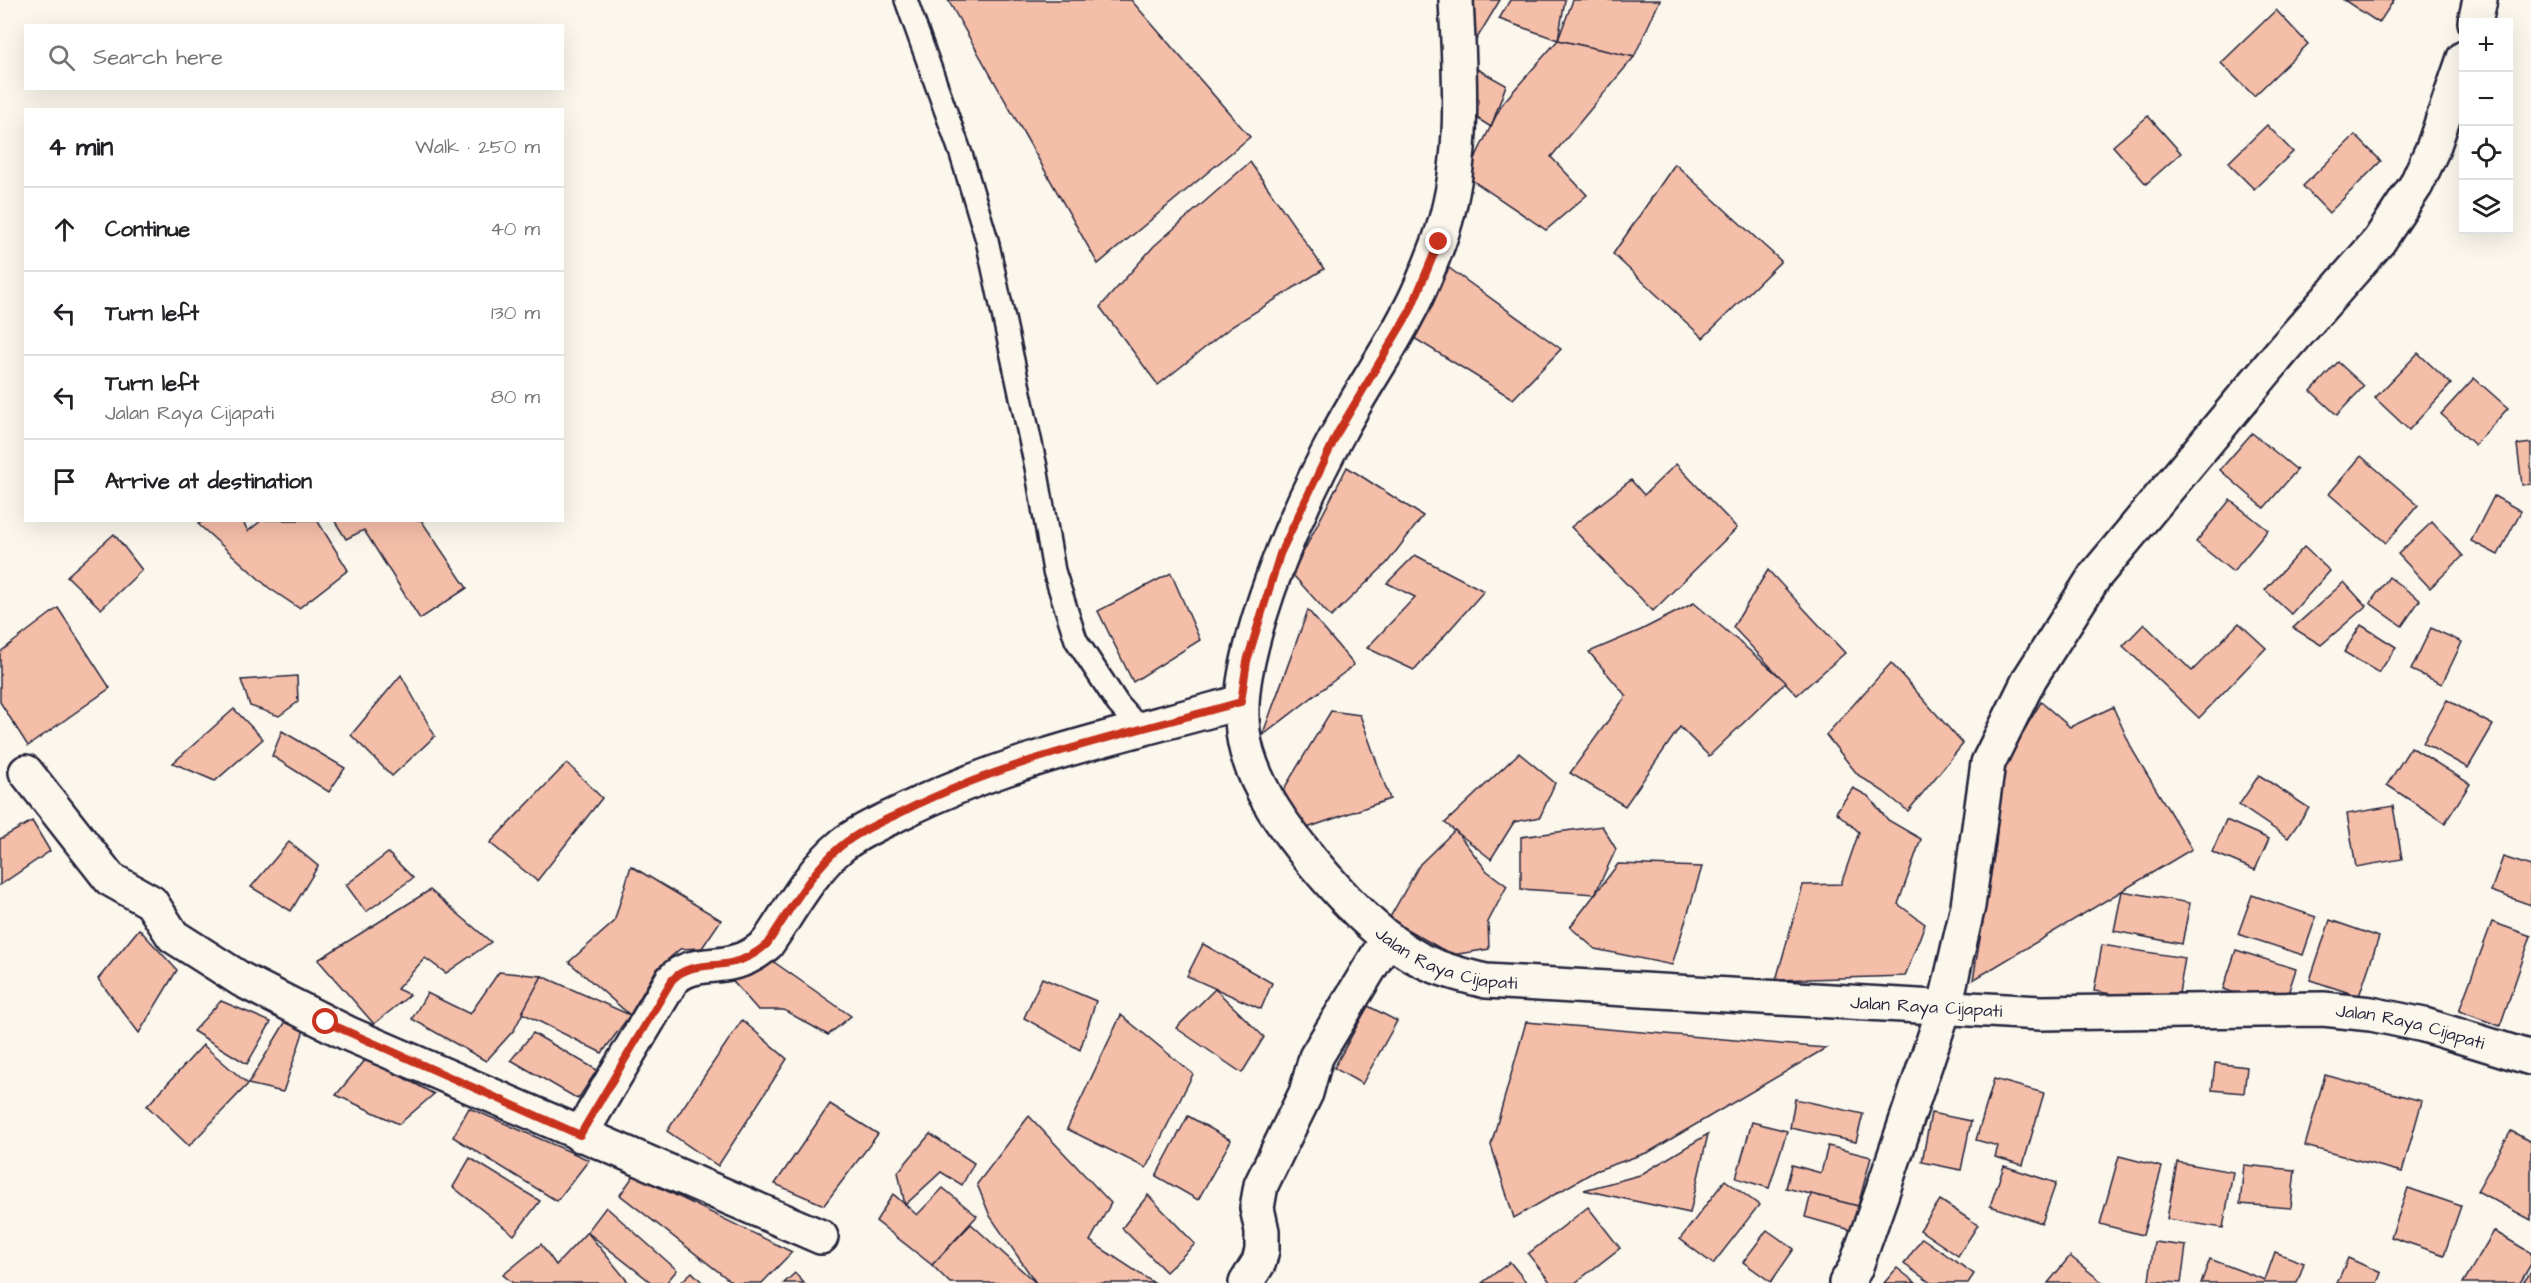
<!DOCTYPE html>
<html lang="en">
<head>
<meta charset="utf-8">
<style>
	body { margin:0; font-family:"Architects Daughter",sans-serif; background:#f2f2f2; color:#202124 }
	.controls { position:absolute; right:18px; top:18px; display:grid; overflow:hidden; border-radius:0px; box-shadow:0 6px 24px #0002 }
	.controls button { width:54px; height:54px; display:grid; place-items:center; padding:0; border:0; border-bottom:2px solid #e0e0e0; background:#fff; color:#202124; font:30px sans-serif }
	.stop { position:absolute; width:18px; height:18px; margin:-14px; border:4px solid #c8321e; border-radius:50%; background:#fff }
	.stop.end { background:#c8321e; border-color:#fff; box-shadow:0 2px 6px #0008 }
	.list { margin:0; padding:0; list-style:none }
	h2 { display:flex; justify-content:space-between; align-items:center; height:78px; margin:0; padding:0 24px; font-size:26px }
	h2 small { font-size:20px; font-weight:400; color:#757577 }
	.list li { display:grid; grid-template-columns:39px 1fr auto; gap:18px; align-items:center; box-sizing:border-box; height:84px; padding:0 24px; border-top:2px solid #e0e0e0 }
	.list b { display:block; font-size:22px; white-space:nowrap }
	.list p { margin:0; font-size:20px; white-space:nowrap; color:#757577 }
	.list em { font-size:20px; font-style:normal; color:#757577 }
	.icon { flex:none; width:33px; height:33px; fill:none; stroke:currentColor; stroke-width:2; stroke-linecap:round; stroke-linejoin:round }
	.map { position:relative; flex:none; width:2531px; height:1283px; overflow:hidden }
	.search { position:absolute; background:#fff; box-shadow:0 6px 24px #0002; left:24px; top:24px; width:540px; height:66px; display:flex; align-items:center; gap:15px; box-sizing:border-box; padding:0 21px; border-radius:0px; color:#757577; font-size:22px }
	.panel { position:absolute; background:#fff; box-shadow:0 6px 24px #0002; left:24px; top:108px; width:540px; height:414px; border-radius:0px }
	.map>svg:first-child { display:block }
	.building { fill:#f5bea9; stroke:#22223b; stroke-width:1.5 }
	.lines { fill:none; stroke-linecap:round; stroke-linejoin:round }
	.service-casing { stroke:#22223b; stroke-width:26 }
	.minor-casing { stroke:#22223b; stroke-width:38 }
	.primary-casing { stroke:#22223b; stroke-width:38 }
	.service { stroke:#fbf7ec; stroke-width:21 }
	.minor { stroke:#fbf7ec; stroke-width:33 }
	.primary { stroke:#fbf7ec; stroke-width:33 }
	.route { stroke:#c8321e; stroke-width:8 }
	.labels { text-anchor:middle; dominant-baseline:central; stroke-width:4.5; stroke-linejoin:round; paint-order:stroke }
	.street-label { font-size:18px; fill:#22223b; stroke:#fbf7ec }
</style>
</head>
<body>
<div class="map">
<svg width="2531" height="1283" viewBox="0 0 2531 1283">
	<rect width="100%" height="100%" fill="#fbf7ec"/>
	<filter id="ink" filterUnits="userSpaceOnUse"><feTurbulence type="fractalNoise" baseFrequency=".0167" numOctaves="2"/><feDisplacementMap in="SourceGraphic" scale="12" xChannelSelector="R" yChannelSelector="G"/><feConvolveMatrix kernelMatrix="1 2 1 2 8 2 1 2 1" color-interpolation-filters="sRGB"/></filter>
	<g filter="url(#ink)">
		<!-- building -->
		<g class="building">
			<path d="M948,0H1131L1250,137L1098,264Z"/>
			<path d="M1471,0H1500L1476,40Z"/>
			<path d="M1510,0H1565L1558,40L1499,19Z"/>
			<path d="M1573,0H1660L1634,57L1558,40Z"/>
			<path d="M2344,0H2394L2379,23Z"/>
			<path d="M2276,10L2308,44L2254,96L2221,63Z"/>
			<path d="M1558,40L1634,57L1551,157L1587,195L1546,230L1469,178L1477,154L1502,104Z"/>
			<path d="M1470,65L1506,85L1491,127L1472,115Z"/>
			<path d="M2148,116L2181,153L2146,184L2113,146Z"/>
			<path d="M2267,125L2293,152L2254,189L2228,163Z"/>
			<path d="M2355,135L2381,161L2329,213L2303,186Z"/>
			<path d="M1250,162L1324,269L1231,327L1158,385L1100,307L1154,246Z"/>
			<path d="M1675,164L1781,261L1703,338L1613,254Z"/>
			<path d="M1449,268L1561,349L1513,399L1414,338Z"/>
			<path d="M2418,353L2451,384L2409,430L2375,398Z"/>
			<path d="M2338,362L2364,386L2337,415L2311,391Z"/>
			<path d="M2474,378L2508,408L2475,445L2441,414Z"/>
			<path d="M2252,433L2297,470L2264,508L2220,470Z"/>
			<path d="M2531,443V484L2522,485L2517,445Z"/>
			<path d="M2361,456L2418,505L2386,543L2329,494Z"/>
			<path d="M1676,464L1737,528L1653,611L1571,527L1631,480L1644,495Z"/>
			<path d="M1347,467L1423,516L1387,563L1331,617L1292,574Z"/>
			<path d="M2494,496L2521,511L2498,555L2471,541Z"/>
			<path d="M2230,500L2268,530L2233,572L2196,542Z"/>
			<path d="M205,520H242L248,531L262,520H317L348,570L299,608L269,588L198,524Z"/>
			<path d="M334,520H421L467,588L420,619L364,530L346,539Z"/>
			<path d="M2432,522L2463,556L2430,588L2398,554Z"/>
			<path d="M114,534L142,570L101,609L67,576Z"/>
			<path d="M2304,547L2330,571L2291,614L2265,590Z"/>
			<path d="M1415,555L1484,591L1414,670L1367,648L1415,597L1387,583Z"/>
			<path d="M1768,570L1845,653L1797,695L1733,627Z"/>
			<path d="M1171,573L1200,640L1133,682L1098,611Z"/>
			<path d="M2389,577L2420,600L2402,626L2370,603Z"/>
			<path d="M2344,582L2366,606L2321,645L2293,628Z"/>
			<path d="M1694,603L1786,682L1709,756L1680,727L1625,806L1570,773L1626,696L1589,652L1641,630Z"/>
			<path d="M58,608L110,688L28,746L0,702V652Z"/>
			<path d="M1308,610L1354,665L1262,736Z"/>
			<path d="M2239,623L2266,648L2199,718L2123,646L2144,624L2192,671Z"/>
			<path d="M2361,625L2396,647L2379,673L2344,652Z"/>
			<path d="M2431,628L2462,642L2442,684L2411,670Z"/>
			<path d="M1891,663L1963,744L1908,811L1884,792L1858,775L1826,735Z"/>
			<path d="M401,675L435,736L392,776L351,735Z"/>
			<path d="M297,676L298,702L279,716L250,706L241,680Z"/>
			<path d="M2447,700L2493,725L2468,768L2423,743Z"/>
			<path d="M2041,702L2070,727L2113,707L2133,751L2192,849L1973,980L1996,844L2002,767Z"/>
			<path d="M234,709L263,739L215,781L173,763Z"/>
			<path d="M1331,711L1360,715L1390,799L1304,829L1282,792Z"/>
			<path d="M282,731L345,768L329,792L272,756Z"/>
			<path d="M2411,747L2470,784L2445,823L2387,785Z"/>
			<path d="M1519,753L1555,783L1540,817L1514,822L1491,859L1445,823Z"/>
			<path d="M567,763L602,798L537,881L490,843Z"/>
			<path d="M2259,775L2309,808L2288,838L2239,805Z"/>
			<path d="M1853,788L1868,796L1888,820L1921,839L1898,904L1925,924L1905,976L1776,980L1803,885L1841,884L1859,832L1836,812Z"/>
			<path d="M2393,806L2402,859L2356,867L2347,814Z"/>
			<path d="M2226,820L2269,839L2255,870L2212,852Z"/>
			<path d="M32,821L50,851L0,885V839Z"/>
			<path d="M1602,826L1616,849L1595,894L1521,889V837Z"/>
			<path d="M1455,830L1487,871L1507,886L1488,922L1489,949L1452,955L1389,919L1420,864Z"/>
			<path d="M289,842L318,866L291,911L251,887Z"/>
			<path d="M388,853L413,878L366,912L346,885Z"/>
			<path d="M2503,857L2531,866V905L2491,891Z"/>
			<path d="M1618,864L1702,867L1672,965L1595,949L1570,927Z"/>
			<path d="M631,866L721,920L702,948L680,949L656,970L630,1015L569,962L614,922Z"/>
			<path d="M430,890L491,942L446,973L425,958L397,989L410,995L374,1024L318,960Z"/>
			<path d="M2122,891L2190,903L2182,944L2114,931Z"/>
			<path d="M2252,895L2316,917L2303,955L2238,934Z"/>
			<path d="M2330,920L2379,937L2359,996L2310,980Z"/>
			<path d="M2492,922L2531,936L2500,1026L2459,1011Z"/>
			<path d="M139,929L177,970L139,1033L98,979Z"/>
			<path d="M1203,944L1272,983L1261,1009L1187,976Z"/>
			<path d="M2102,945L2185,958L2177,1005L2094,991Z"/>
			<path d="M2236,950L2296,969L2283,1009L2223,989Z"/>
			<path d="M771,960L851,1016L828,1035L784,1010H758L729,977Z"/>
			<path d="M499,972L542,976L514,1030L486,1061L412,1019L427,993L470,1014Z"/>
			<path d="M542,976L630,1015L602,1053L522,1013Z"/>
			<path d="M1042,978L1096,1001L1080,1050L1024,1018Z"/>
			<path d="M1215,989L1264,1037L1242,1073L1176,1028Z"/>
			<path d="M221,1001L271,1022L247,1064L193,1031Z"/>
			<path d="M1368,1006L1397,1021L1362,1084L1334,1068Z"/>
			<path d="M1121,1015L1193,1074L1146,1168L1067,1129Z"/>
			<path d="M742,1020L787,1059L718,1166L667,1131Z"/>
			<path d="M286,1021L304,1030L283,1092L248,1084Z"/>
			<path d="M1526,1022L1826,1048L1649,1152L1595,1171L1514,1218L1491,1145Z"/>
			<path d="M533,1033L597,1070L578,1099L511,1060Z"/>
			<path d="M203,1045L248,1084L189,1146L147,1106Z"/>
			<path d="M367,1058L434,1094L399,1124L336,1095Z"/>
			<path d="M2215,1063L2247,1067L2244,1093L2212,1090Z"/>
			<path d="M2325,1075L2422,1101L2402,1172L2305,1146Z"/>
			<path d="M1994,1079L2044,1093L2023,1165L1995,1157L1998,1146L1976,1140Z"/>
			<path d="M1795,1099L1863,1114L1856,1142L1790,1128Z"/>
			<path d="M830,1104L878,1134L824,1205L775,1184Z"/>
			<path d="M469,1108L589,1160L557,1201L453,1137Z"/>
			<path d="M1931,1113L1971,1121L1961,1170L1922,1162Z"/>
			<path d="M1029,1116L1111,1203L1090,1241L1154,1283H1036L990,1216L977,1184Z"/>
			<path d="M1188,1116L1231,1140L1198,1200L1156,1176Z"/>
			<path d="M1752,1122L1787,1131L1769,1188L1736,1178Z"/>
			<path d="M2511,1131L2531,1142V1220L2477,1191Z"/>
			<path d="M930,1134L974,1163L962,1185L941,1172L905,1205L898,1172Z"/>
			<path d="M1708,1134L1690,1213L1584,1190L1640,1175Z"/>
			<path d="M1828,1146L1871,1157L1858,1206L1786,1188L1792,1165L1821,1173Z"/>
			<path d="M2119,1156L2162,1167L2143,1235L2100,1224Z"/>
			<path d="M470,1158L540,1201L514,1235L453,1187Z"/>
			<path d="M2177,1162L2233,1172L2223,1228L2167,1219Z"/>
			<path d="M2244,1165L2295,1170L2291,1208L2240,1204Z"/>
			<path d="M2004,1166L2056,1183L2042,1223L1990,1206Z"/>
			<path d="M634,1175L792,1252L762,1283H733L620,1195Z"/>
			<path d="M1725,1180L1759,1205L1713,1264L1680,1239Z"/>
			<path d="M943,1188L977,1216L932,1265L876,1221L893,1194L917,1215Z"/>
			<path d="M2408,1188L2461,1206L2444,1255L2391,1237Z"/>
			<path d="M1811,1194L1858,1206L1851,1230L1805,1217Z"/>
			<path d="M1148,1195L1195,1244L1166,1272L1122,1228Z"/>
			<path d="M1940,1200L1978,1225L1958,1256L1920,1230Z"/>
			<path d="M606,1207L677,1270L666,1283H652L587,1232Z"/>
			<path d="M1588,1207L1620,1248L1575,1283H1551L1528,1254Z"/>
			<path d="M971,1224L1036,1283H950L932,1265Z"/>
			<path d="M1767,1230L1794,1249L1771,1282L1743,1262Z"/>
			<path d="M2494,1231L2531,1253V1264L2520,1283H2463Z"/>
			<path d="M587,1232L629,1283H513L503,1275L541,1244L556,1265Z"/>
			<path d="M1922,1238L1974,1274L1968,1283H1931L1904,1264Z"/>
			<path d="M2154,1242L2186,1246L2181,1283L2149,1281Z"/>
			<path d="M2275,1252L2304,1263L2297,1283H2201L2210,1259L2265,1280Z"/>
			<path d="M2070,1256L2103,1283H2048Z"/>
			<path d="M2348,1258L2381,1273L2377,1283H2337Z"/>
			<path d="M1510,1262L1527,1283H1482Z"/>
			<path d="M1897,1268L1916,1283H1884Z"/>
			<path d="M692,1272L703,1283H680Z"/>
			<path d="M2531,1272V1283H2523Z"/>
			<path d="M795,1273L804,1283H784Z"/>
		</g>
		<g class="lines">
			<!-- service casing -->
			<g class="service-casing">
				<path id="service" d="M906,0L961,154L987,240L1036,467L1054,571L1076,640L1118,704L1141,730"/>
			</g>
			<!-- minor casing -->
			<g class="minor-casing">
				<g id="minor">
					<path d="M2475,22L2480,0"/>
					<path d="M26,772L110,879L151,902L173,936L242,980L349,1034L821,1237"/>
					<path d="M580,1135L672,980C689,962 713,968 734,962C747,959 758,952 767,944C790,911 810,872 841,846C859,831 884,821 904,811C1010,758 1127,734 1241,702"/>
					<path d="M1246,1283L1259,1262L1262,1250V1231L1257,1208L1261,1185L1306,1093L1316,1057L1388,938"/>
					<path d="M1846,1283L1855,1269L1883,1190L1945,1006L1968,906L1988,763L2030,678L2095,576L2283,350L2379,241L2416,185L2433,148L2464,58"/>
				</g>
			</g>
			<!-- primary casing -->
			<g class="primary-casing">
				<g id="primary">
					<path id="s1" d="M1456,0C1460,81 1467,167 1438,244C1429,267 1420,292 1408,313C1387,354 1360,392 1339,432C1306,493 1278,556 1258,622C1246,664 1235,708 1247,752C1259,793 1284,827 1311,860C1341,896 1379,938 1421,960C1441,970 1464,976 1486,981L2040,1013L2323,1009L2371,1014L2424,1025L2531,1058"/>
				</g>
			</g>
			<!-- service -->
			<use href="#service" class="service"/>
			<!-- minor -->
			<use href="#minor" class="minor"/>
			<!-- primary -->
			<use href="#primary" class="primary"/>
		</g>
	</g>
	<g class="lines" filter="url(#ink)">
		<!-- route -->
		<path class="route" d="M326,1022L580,1135L672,980C689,962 712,968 734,962C747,959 758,952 767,944C790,911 810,872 841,846C859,831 884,821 904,811C1010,758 1127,734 1241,702L1247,661L1280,554L1338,432L1410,311L1439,242"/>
	</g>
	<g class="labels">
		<!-- street labels -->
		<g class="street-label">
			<text stroke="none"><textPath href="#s1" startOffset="1098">Jalan Raya Cijapati</textPath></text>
			<text stroke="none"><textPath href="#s1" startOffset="1584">Jalan Raya Cijapati</textPath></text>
			<text stroke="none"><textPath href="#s1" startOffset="2070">Jalan Raya Cijapati</textPath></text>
		</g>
	</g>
</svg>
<div class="controls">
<button>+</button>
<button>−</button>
<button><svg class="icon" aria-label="locate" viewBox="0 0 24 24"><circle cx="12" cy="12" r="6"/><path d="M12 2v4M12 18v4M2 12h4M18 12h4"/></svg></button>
<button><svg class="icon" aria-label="layers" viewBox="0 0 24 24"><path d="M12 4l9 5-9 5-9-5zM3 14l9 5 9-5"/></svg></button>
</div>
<div class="stop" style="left:326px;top:1022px"></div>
<div class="stop end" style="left:1439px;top:242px"></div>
<div class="search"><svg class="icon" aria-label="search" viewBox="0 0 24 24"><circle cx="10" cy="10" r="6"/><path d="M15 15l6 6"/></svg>Search here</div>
<section class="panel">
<h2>4 min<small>Walk · 250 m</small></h2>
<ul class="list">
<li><svg class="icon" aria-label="ahead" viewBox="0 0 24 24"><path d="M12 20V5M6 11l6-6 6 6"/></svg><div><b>Continue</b></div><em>40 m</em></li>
<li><svg class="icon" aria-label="left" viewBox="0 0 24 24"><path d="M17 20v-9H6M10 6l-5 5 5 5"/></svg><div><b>Turn left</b></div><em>130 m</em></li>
<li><svg class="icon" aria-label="left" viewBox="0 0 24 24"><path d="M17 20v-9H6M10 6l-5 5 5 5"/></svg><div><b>Turn left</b><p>Jalan Raya Cijapati</p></div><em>80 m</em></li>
<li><svg class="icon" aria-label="arrive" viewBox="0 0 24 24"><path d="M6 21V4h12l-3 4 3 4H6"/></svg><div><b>Arrive at destination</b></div></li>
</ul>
</section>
</div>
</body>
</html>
